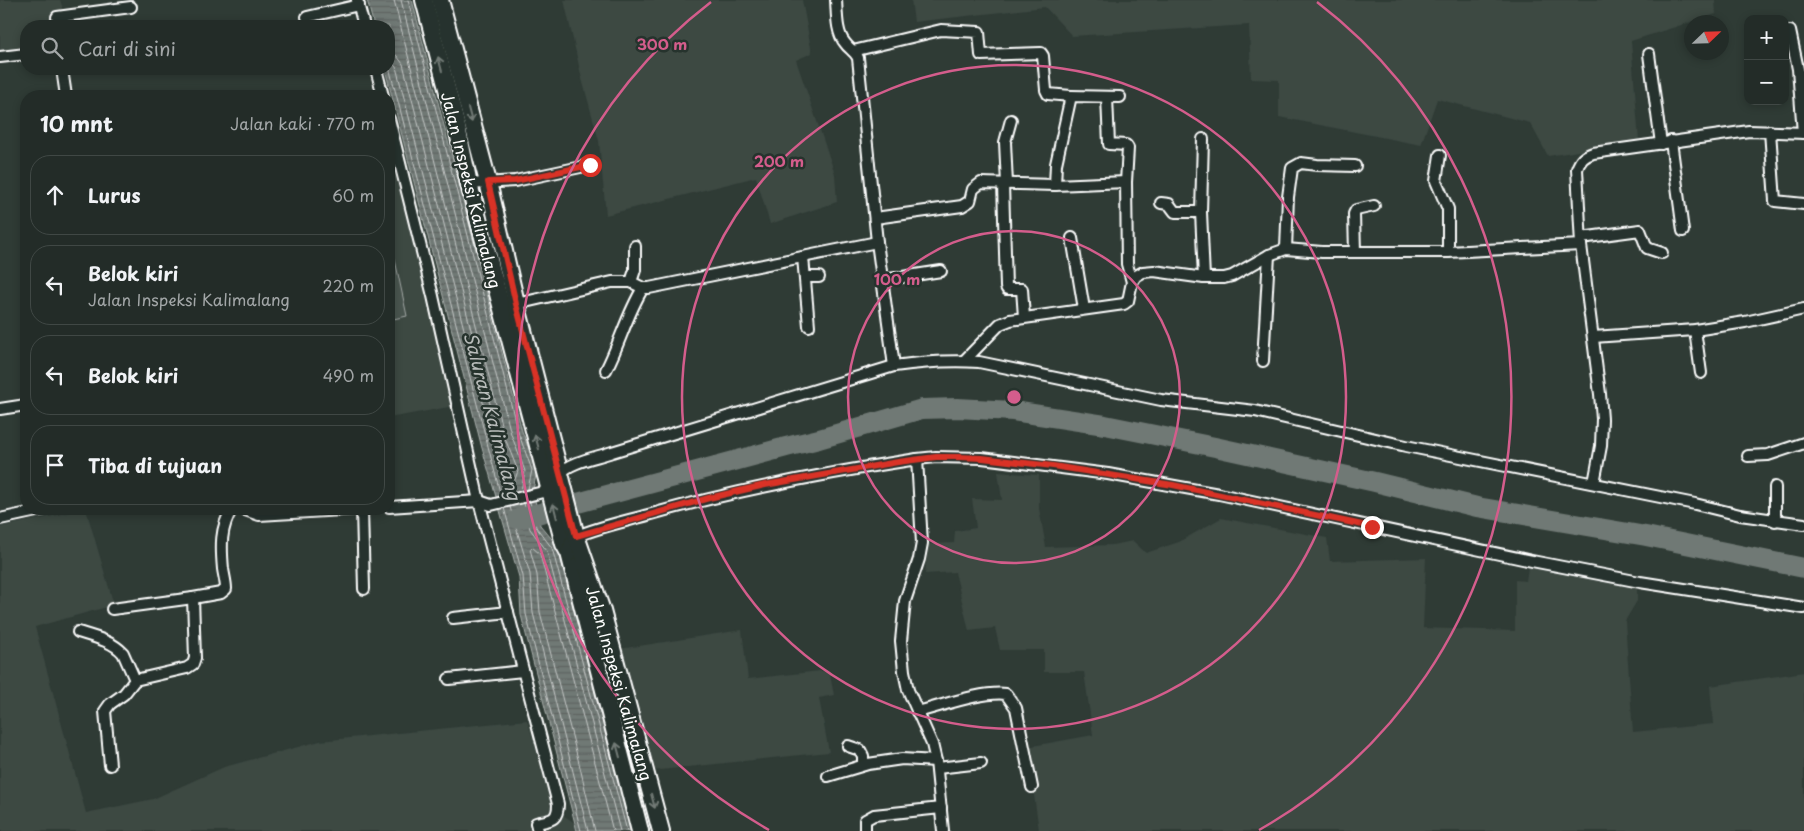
<!DOCTYPE html>
<html lang="id">
<head>
<meta charset="utf-8">
<style>
	body { margin:0; font-family:"Playpen Sans",sans-serif; background:#2b3430; color:#f1f3f6 }
	.controls { position:absolute; right:15px; top:15px; display:grid; overflow:hidden; border-radius:10px; box-shadow:0 2px 8px #0003 }
	.controls button { width:45px; height:45px; display:grid; place-items:center; padding:0; border:0; border-bottom:1px solid #404845; background:#232c28; color:#f1f3f6; font:25px sans-serif }
	.compass { position:absolute; left:1684px; top:15px; width:45px; height:45px; border-radius:50%; background:#232c28; box-shadow:0 2px 8px #0003; rotate:67deg }
	.stop { position:absolute; width:15px; height:15px; margin:-11px; border:4px solid #d93025; border-radius:50%; background:#fff }
	.stop.end { background:#d93025; border-color:#fff; box-shadow:0 1px 5px #0008 }
	.list { margin:0; padding:0; list-style:none }
	h2 { display:flex; justify-content:space-between; align-items:center; height:65px; margin:0; padding:0 20px; font-size:21px }
	h2 small { font-size:16px; font-weight:400; color:#a3a7a8 }
	.list li { display:grid; grid-template-columns:32px 1fr auto; gap:15px; align-items:center; box-sizing:border-box; height:80px; margin:0 10px 10px; padding:0 10px; border:1px solid #404845; border-radius:20px }
	.list b { display:block; font-size:19px; white-space:nowrap }
	.list p { margin:0; font-size:16px; white-space:nowrap; color:#a3a7a8 }
	.list em { font-size:16px; font-style:normal; color:#a3a7a8 }
	.icon { flex:none; width:28px; height:28px; fill:none; stroke:currentColor; stroke-width:2; stroke-linecap:round; stroke-linejoin:round }
	.map { position:relative; flex:none; width:1804px; height:831px; overflow:hidden }
	.search { position:absolute; background:#232c28; box-shadow:0 2px 8px #0003; left:20px; top:20px; width:375px; height:55px; display:flex; align-items:center; gap:12px; box-sizing:border-box; padding:0 18px; border-radius:20px; color:#a3a7a8; font-size:19px }
	.panel { position:absolute; background:#232c28; box-shadow:0 2px 8px #0003; left:20px; top:90px; width:375px; height:425px; border-radius:20px }
	.map>svg:first-child { display:block }
	.built { fill:#3c4842 }
	.green { fill:#4a544f; stroke:#a4aaa7 }
	.water { fill:url(#water-rules); stroke:#a9afac }
	.lines { fill:none; stroke-linecap:round; stroke-linejoin:round }
	.shore { stroke:#c6c9c8; stroke-width:1 }
	.river { stroke:#707975; stroke-width:20 }
	.minor-casing { stroke:#fff; stroke-width:14 }
	.primary-casing { stroke:#fff; stroke-width:20 }
	.minor { stroke:#26332d; stroke-width:10 }
	.primary { stroke:#26332d; stroke-width:16 }
	.oneway { stroke:#727a76 }
	.route { stroke:#d93025; stroke-width:6 }
	.ring { fill:none; stroke:#d45d8c; stroke-width:2.5 }
	.labels { text-anchor:middle; dominant-baseline:central; stroke-width:5; stroke-linejoin:round; paint-order:stroke }
	.street-label { font-size:16px; fill:#fff; stroke:#26332d }
	.water-label { font-size:18px; font-style:italic; fill:#b8bcba; stroke:#26332d }
	.centre { fill:#d45d8c; stroke:#26332d; stroke-width:2.5 }
	.ring-label { font-size:15px; text-anchor:middle; font-weight:bold; fill:#d45d8c; stroke:#26332d; stroke-width:5; stroke-linejoin:round; paint-order:stroke }
</style>
</head>
<body>
<div class="map">
<svg width="1804" height="831" viewBox="0 0 1804 831">
	<defs>
		<pattern id="water-rules" width="6" height="5" patternUnits="userSpaceOnUse" patternTransform="scale(1.25)"><rect width="6" height="5" fill="#707975"/><path d="M0 2.5h6" fill="none" stroke="#5e6260"/></pattern>
	</defs>
	<rect width="100%" height="100%" fill="#2f3b35"/>
	<filter id="ink" filterUnits="userSpaceOnUse"><feTurbulence type="fractalNoise" baseFrequency=".02" numOctaves="2"/><feDisplacementMap in="SourceGraphic" scale="10" xChannelSelector="R" yChannelSelector="G"/><feConvolveMatrix kernelMatrix="1 2 1 2 8 2 1 2 1" color-interpolation-filters="sRGB"/></filter>
	<g filter="url(#ink)">
		<!-- built -->
		<g class="built">
			<path d="M0,0H60L62,6V26H26V52L0,56Z"/>
			<path d="M564,0H802L812,53L796,60L835,174L837,202L770,224L756,177L606,215L599,141L582,79Z"/>
			<path d="M911,0H1715L1716,14L1631,41L1639,141L1548,156L1530,123L1437,99L1421,145L1279,117V80L1251,79L1249,25L1072,36L1045,7L914,22Z"/>
			<path d="M396,170L460,405L389,418V320L407,316L391,241H389V171Z"/>
			<path d="M998,472L1039,475V508L1046,547L1112,545L1133,541L1146,553L1179,542L1221,518L1327,538L1330,561L1426,558L1423,628L1515,631V580L1526,581L1528,567L1637,586V601L1625,621L1633,732L1713,724L1710,686L1804,672V831H1037L1039,830L1027,747L1093,735L1084,672H1044V650H1000L995,628L969,631L955,572L925,574L928,544L954,543L955,531L976,528L972,499L1002,500Z"/>
			<path d="M86,509L114,605L35,627L86,813L153,799L224,767L320,741L527,720L557,811L575,823L577,831H0V527Z"/>
			<path d="M742,630L748,679L829,670L834,695L819,698L829,752L651,771L619,649Z"/>
		</g>
		<!-- green -->
		<path class="green" d="M389,241H391L407,316L389,320Z"/>
		<!-- water -->
		<path class="water" d="M367,0H412L522,431L537,470L533,490L540,525L557,545L632,831H577L521,615L519,577L482,448L385,69H389V26H374Z"/>
		<g class="lines">
			<!-- shore -->
			<g class="shore">
				<path d="M401,0L511,434L525,471L521,491"/>
				<path d="M408,0L518,432L532,470L528,489"/>
				<path d="M389,51L397,56L403,64L500,443L511,481L514,482L518,471L504,436L394,0"/>
				<path d="M389,59L396,67L507,495"/>
				<path d="M389,67L501,496"/>
				<path d="M530,502L536,527L552,548L627,831"/>
				<path d="M524,503L530,529L547,551L620,831"/>
				<path d="M510,507L530,574L533,613L588,831"/>
				<path d="M504,508L523,576L526,614L581,831"/>
				<path d="M595,831L579,763L540,612L537,575L530,549L532,547L540,554L613,831"/>
			</g>
			<!-- river -->
			<path class="river" d="M518,519L786,447L819,439L922,409L957,408L1013,411L1105,425L1215,447L1375,482L1477,507L1646,536L1804,568"/>
			<!-- minor casing -->
			<g class="minor-casing">
				<g id="minor">
					<path d="M357,0L364,26"/>
					<path d="M836,0C837,13 836,33 845,43C849,49 855,51 858,58L877,242L894,366"/>
					<path d="M307,17L359,5"/>
					<path d="M58,26L57,17L131,7"/>
					<path d="M1790,31L1798,69L1803,133"/>
					<path d="M853,51L941,30L979,32L981,55L1041,53L1043,56L1046,90L1048,94L1071,96"/>
					<path d="M1649,54L1661,144"/>
					<path d="M0,57L26,54"/>
					<path d="M62,69L66,96"/>
					<path d="M376,69L383,96"/>
					<path d="M1107,97L1109,144L1126,145L1128,148L1126,182"/>
					<path d="M389,119L433,296L479,501L558,804C558,821 550,820 536,823L538,831"/>
					<path d="M1770,131L1775,201L1804,204"/>
					<path d="M1203,139L1201,212L1204,278"/>
					<path d="M1671,141L1683,231"/>
					<path d="M1440,155L1436,181L1448,209V252"/>
					<path d="M469,184L515,181L590,165"/>
					<path d="M1003,184L1006,287L1007,289H1022L1024,317"/>
					<path d="M1007,184L1005,142L1011,120"/>
					<path d="M1055,185L1056,164L1071,96L1120,97"/>
					<path d="M1161,203L1169,204L1175,212H1201"/>
					<path d="M875,218L962,206L970,201L973,189L981,183L1055,185L1126,182L1127,264L1132,282"/>
					<path d="M1072,238L1084,309"/>
					<path d="M1581,238L1640,230L1647,248L1662,253"/>
					<path d="M1286,249L1288,197L1292,168L1301,163L1317,165L1355,166"/>
					<path d="M1355,252L1354,214L1356,210L1374,206"/>
					<path d="M803,257L809,326"/>
					<path d="M805,277H819"/>
					<path d="M883,280L941,271"/>
					<path d="M631,282L635,270V246"/>
					<path d="M512,305L612,282H631L643,288H649L877,242"/>
					<path d="M1695,330L1701,373"/>
					<path d="M1593,337L1695,330L1745,322L1804,309"/>
					<path d="M964,361L1000,324L1010,320L1124,304L1128,301L1132,282L1136,276L1143,272L1154,271L1204,278H1224L1232,276L1269,255L1286,249L1322,252H1448L1581,245"/>
					<path d="M1263,361L1269,255"/>
					<path d="M606,370C620,343 627,314 643,288"/>
					<path d="M0,409L26,405"/>
					<path d="M1748,456L1768,455L1804,443"/>
					<path d="M917,459L922,543L919,559L905,601L901,641L904,671L908,690L932,744L936,761L943,831"/>
					<path d="M1594,483L1601,446L1602,419L1600,394L1581,245L1577,169C1580,160 1584,156 1593,153L1749,131L1804,133"/>
					<path d="M1775,487V521"/>
					<path d="M389,507L479,501L491,505L543,492C552,488 553,481 559,474C572,461 595,458 612,452L894,366C922,362 951,360 979,362L1161,400L1255,411L1406,446L1695,504L1740,515L1804,524"/>
					<path d="M242,509L259,515L359,509"/>
					<path d="M362,509L364,589"/>
					<path d="M0,519L46,509"/>
					<path d="M571,539C589,529 627,521 648,515C736,490 826,473 917,459L936,457L982,458L1108,474L1219,494L1532,561L1640,582L1804,608"/>
					<path d="M112,609L193,598"/>
					<path d="M453,618L508,612"/>
					<path d="M78,632C94,637 112,641 123,653L135,680"/>
					<path d="M449,679L523,671"/>
					<path d="M917,712C942,706 982,691 1006,694L1016,708L1032,787"/>
					<path d="M848,746L860,750L863,756V765"/>
					<path d="M110,765L105,711L110,704L124,694L135,680L187,668L193,664L195,658L193,598L221,593L226,589C226,582 224,576 223,569C221,547 220,528 232,509"/>
					<path d="M937,768L981,763"/>
					<path d="M828,776L868,764L902,759L936,761"/>
					<path d="M865,831V820L874,815L941,808"/>
				</g>
			</g>
			<!-- primary casing -->
			<g class="primary-casing">
				<g id="primary">
					<path d="M424,0L457,127L469,184L564,544L569,553L640,831"/>
					<path d="M440,0L488,182L516,303L576,536L569,553"/>
					<path d="M576,536L602,611L661,831"/>
				</g>
			</g>
			<!-- minor -->
			<use href="#minor" class="minor"/>
			<!-- primary -->
			<use href="#primary" class="primary"/>
		</g>
		<!-- one-way arrows -->
		<defs><path id="oneway-shaft" d="M-6 0H5M1.5-3L5.5 0L1.5 3" fill="none" stroke-width="1.6" stroke-linecap="round" stroke-linejoin="round" transform="scale(1.25)"/></defs>
		<g class="oneway">
			<use href="#oneway-shaft" transform="translate(440 64) rotate(-105)"/>
			<use href="#oneway-shaft" transform="translate(470 115) rotate(75)"/>
			<use href="#oneway-shaft" transform="translate(537 442) rotate(-105)"/>
			<use href="#oneway-shaft" transform="translate(555 511) rotate(-104)"/>
			<use href="#oneway-shaft" transform="translate(618 750) rotate(-105)"/>
			<use href="#oneway-shaft" transform="translate(653 801) rotate(75)"/>
		</g>
	</g>
	<g class="lines" filter="url(#ink)">
		<!-- route -->
		<path class="route" d="M590,165L515,181L488,182L516,304L576,536L709,498L765,485L898,462L936,457H959L982,458L1053,466L1173,485L1372,527"/>
	</g>
	<!-- distance rings -->
	<g class="ring">
		<circle cx="1014" cy="397" r="166"/>
		<circle cx="1014" cy="397" r="332"/>
		<path d="M769 830A498 498 0 0 1 711 2M1317 2A498 498 0 0 1 1259 830"/>
	</g>
	<g class="labels">
		<!-- street labels -->
		<g class="street-label">
			<text transform="translate(472 190) rotate(76)">Jalan Inspeksi Kalimalang</text>
			<text transform="translate(620 683) rotate(74)">Jalan Inspeksi Kalimalang</text>
		</g>
		<!-- water labels -->
		<g class="water-label">
			<text transform="translate(493 416) rotate(75)">Saluran Kalimalang</text>
		</g>
	</g>
	<circle cx="1014" cy="397" r="8" class="centre"/>
	<g class="ring-label">
		<text x="662" y="50">300 m</text>
		<text x="779" y="167">200 m</text>
		<text x="897" y="285">100 m</text>
	</g>
</svg>
<div class="controls">
<button>+</button>
<button>−</button>
</div>
<svg class="compass" viewBox="-18 -18 36 36"><path d="M0-13l5 13h-10z" fill="#e53935"/><path d="M0 13l5-13h-10z" fill="#a3a7a8"/></svg>
<div class="stop" style="left:590px;top:165px"></div>
<div class="stop end" style="left:1372px;top:527px"></div>
<div class="search"><svg class="icon" aria-label="search" viewBox="0 0 24 24"><circle cx="10" cy="10" r="6"/><path d="M15 15l6 6"/></svg>Cari di sini</div>
<section class="panel">
<h2>10 mnt<small>Jalan kaki · 770 m</small></h2>
<ul class="list">
<li><svg class="icon" aria-label="ahead" viewBox="0 0 24 24"><path d="M12 20V5M6 11l6-6 6 6"/></svg><div><b>Lurus</b></div><em>60 m</em></li>
<li><svg class="icon" aria-label="left" viewBox="0 0 24 24"><path d="M17 20v-9H6M10 6l-5 5 5 5"/></svg><div><b>Belok kiri</b><p>Jalan Inspeksi Kalimalang</p></div><em>220 m</em></li>
<li><svg class="icon" aria-label="left" viewBox="0 0 24 24"><path d="M17 20v-9H6M10 6l-5 5 5 5"/></svg><div><b>Belok kiri</b></div><em>490 m</em></li>
<li><svg class="icon" aria-label="arrive" viewBox="0 0 24 24"><path d="M6 21V4h12l-3 4 3 4H6"/></svg><div><b>Tiba di tujuan</b></div></li>
</ul>
</section>
</div>
</body>
</html>
